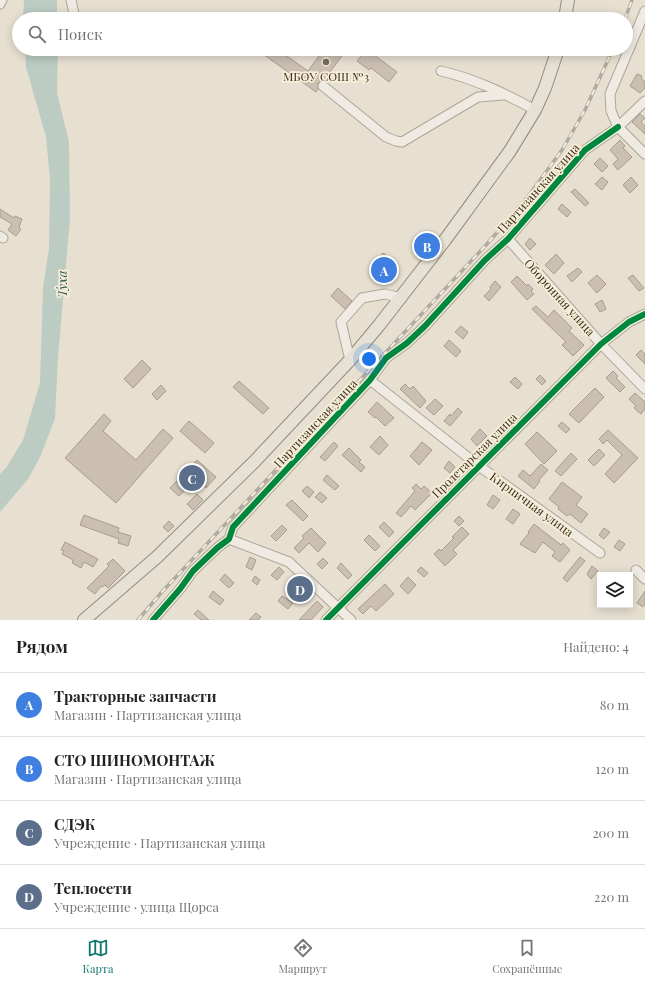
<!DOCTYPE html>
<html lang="ru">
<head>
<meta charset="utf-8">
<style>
	body { margin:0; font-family:"Playfair Display",serif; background:#f2f2f2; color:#222 }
	.controls { position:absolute; right:12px; bottom:12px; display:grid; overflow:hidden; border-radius:0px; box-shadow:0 2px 10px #0003 }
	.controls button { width:36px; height:36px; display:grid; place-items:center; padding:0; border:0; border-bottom:1px solid #e0e0e0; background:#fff; color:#222; font:20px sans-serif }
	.you { position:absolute; left:369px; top:359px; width:14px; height:14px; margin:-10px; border:3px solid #fff; border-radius:50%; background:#1a73e8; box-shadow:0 0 0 6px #1a73e833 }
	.badge { display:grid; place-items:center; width:26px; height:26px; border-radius:50%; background:#0f766e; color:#fff; font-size:13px; font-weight:700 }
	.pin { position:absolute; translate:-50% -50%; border:2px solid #fff; box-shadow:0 1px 4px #0006 }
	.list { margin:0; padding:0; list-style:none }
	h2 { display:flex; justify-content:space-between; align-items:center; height:52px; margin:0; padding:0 16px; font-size:17px }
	h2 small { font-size:13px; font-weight:400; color:#767676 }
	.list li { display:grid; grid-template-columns:26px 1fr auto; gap:12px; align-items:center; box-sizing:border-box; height:64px; padding:0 16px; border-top:1px solid #e0e0e0 }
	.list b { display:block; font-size:15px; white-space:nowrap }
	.list p { margin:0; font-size:13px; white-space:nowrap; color:#767676 }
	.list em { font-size:13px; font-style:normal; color:#767676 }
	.icon { flex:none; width:22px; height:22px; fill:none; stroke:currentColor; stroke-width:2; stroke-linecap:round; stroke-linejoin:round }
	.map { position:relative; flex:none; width:645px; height:620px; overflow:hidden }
	.search { position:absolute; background:#fff; box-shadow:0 2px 10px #0003; left:12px; right:12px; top:12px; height:44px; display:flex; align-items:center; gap:10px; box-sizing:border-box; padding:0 14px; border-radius:22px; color:#767676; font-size:15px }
	.sheet { height:308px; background:#fff }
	nav { display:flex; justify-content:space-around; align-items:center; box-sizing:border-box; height:56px; border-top:1px solid #e0e0e0; background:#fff; font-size:11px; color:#767676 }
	nav a { display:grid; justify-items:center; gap:2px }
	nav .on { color:#0f766e }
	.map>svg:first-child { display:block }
	.water { fill:#bcccc2 }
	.building { fill:#cbbfb2; stroke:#a89c90 }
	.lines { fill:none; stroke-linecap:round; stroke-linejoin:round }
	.minor-casing { stroke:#ada599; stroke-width:11 }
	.major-casing { stroke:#928b80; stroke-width:14 }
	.minor { stroke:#efebe3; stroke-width:9 }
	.major { stroke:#e6e1d4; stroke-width:12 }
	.rail-casing { stroke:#afaaa2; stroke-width:3.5 }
	.rail { stroke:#f7eed8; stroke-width:2; stroke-dasharray:6; stroke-linecap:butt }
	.cycleway-casing { stroke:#f7eed8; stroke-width:8 }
	.cycleway { stroke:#00873e; stroke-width:6 }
	.poi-dot { fill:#786c5e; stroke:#f7eed8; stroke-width:1.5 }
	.labels { text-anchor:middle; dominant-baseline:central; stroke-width:3.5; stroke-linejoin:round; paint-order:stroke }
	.poi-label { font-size:12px; fill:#3d2e20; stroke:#f7eed8 }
	.street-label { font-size:12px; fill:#3d2e20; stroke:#f7eed8 }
	.water-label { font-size:13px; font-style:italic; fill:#2f5d5a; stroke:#f7eed8 }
</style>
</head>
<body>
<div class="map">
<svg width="645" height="620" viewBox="0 0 645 620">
	<rect width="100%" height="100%" fill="#e7e0d1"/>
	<!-- water -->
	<g class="water">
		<path d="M24,0H57V19H23Z"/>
		<path d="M25,49H58L57,93L69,142L70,219L58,357L55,419L40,457L28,479L0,512V474L6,468L23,440L40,383L43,288L49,248L50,179L46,137L26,67Z"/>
	</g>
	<!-- building -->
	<g class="building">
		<path d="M266,49H277L308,71L324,49H347L324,80L318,83V89L316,92L263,54Z"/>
		<path d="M356,49H366L397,72L389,82L371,68L369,70L357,61L363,54Z"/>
		<path d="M637,74L642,76L641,78L645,82V88L640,93L630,86Z"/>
		<path d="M640,114L645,118L641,122L645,126V134L632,122Z"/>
		<path d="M620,140L625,146L623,148L632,157L618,170L613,164L618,159L610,150Z"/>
		<path d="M600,158L608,166L602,172L594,164Z"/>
		<path d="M602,177L608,182L602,190L595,184Z"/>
		<path d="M631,177L638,185L630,193L623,185Z"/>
		<path d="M575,189L589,203L585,206L571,192Z"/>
		<path d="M562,204L571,212L567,217L558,209Z"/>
		<path d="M0,209L14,218L15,216L22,219L19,227L21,229L16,236L8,230L12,224L0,217Z"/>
		<path d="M530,238L536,244L530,250L525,244Z"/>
		<path d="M383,253L393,260L386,268L389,269L385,274L374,266Z"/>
		<path d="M556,254L564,263L554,274L545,265Z"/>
		<path d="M578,268L582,272L572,282L567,276Z"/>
		<path d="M597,275L606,284L597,293L588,283Z"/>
		<path d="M633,275L644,288L639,291L628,278Z"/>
		<path d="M517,276L527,286L528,284L533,289L531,291L534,294L527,300L511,282Z"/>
		<path d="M495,281L501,287L489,301L484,296L491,289L490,287Z"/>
		<path d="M338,288L352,301L345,309L331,296Z"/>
		<path d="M602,300L606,309L600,312L595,304Z"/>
		<path d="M536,306L548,317L554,310L572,328L569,331L584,345L573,356L562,345L566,342L532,309Z"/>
		<path d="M461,326L468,332L463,339L455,332Z"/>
		<path d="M449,340L461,351L456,357L444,346Z"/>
		<path d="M641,350L645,354V364L636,355Z"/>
		<path d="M142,360L151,369L133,388L124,379Z"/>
		<path d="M613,371L618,376L616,378L625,387L620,392L606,378Z"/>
		<path d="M540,375L546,381L542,385L536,379Z"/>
		<path d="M515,377L522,384L518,389L510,382Z"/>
		<path d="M239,381L269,408L263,414L233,387Z"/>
		<path d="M405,384L410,389L413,386L426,401L420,408L400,389Z"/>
		<path d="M161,385L166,391L157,400L152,394Z"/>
		<path d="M595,388L604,397L579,423L569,414Z"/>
		<path d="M635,393L645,402V409L641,414L634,408L636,406L629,399Z"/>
		<path d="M435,399L443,406L434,415L426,408Z"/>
		<path d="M377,402L394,418L385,426L376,417L375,418L368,412Z"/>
		<path d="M458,408L462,412L450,426L444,421L450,414L451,416Z"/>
		<path d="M104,414L111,421L103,431L136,460L163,429L173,438L116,503L65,458Z"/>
		<path d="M189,421L214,443L205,453L180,431Z"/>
		<path d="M562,422L570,429L566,433L558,426Z"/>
		<path d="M480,429L487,436L477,446L471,439Z"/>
		<path d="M608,430L638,458L614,483L605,474L622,455L607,440L603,444L599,439Z"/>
		<path d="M537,432L557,451L544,464L525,444Z"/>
		<path d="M380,436L388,445L379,455L370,447Z"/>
		<path d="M334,442L338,446L325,461L320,457Z"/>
		<path d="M422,442L432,450L419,465L410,456Z"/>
		<path d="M349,448L361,460L359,462L365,467L361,472L342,455Z"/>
		<path d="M599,449L605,455L594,466L588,460Z"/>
		<path d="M571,453L577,459L561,476L555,471Z"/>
		<path d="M197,460L216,477L206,488L196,478L179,496L170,488Z"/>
		<path d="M449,461L455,467L450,473L444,468Z"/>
		<path d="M541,464L548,470L539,480L540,481L534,489L518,476L523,470L530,476Z"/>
		<path d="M327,475L339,486L335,490L323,480Z"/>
		<path d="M562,482L582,497L576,505L588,514L581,523L570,514L567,516L558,509L559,507L549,499Z"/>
		<path d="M416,484L421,489L424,486L432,493L415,510L411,506L401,517L396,513L415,491L412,488Z"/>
		<path d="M307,486L314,492L309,498L302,491Z"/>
		<path d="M320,492L327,498L322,503L315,497Z"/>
		<path d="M197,494L203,500L193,510L187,504Z"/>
		<path d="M493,495L500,500L493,509L487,505Z"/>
		<path d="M292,500L308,516L303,521L286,505Z"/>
		<path d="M513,509L520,514L513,524L506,519Z"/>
		<path d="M84,515L119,528L118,532L131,536L128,546L118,543L119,539L80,525Z"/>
		<path d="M459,516L464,521L459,526L454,521Z"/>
		<path d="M169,521L174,526L168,532L163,527Z"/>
		<path d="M384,522L394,532L389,537L379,527Z"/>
		<path d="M534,524L561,545L563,543L570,550L560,562L552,556L555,552L543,542L535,553L520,544L529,533L528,532Z"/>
		<path d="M282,525L287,530L276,541L271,536Z"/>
		<path d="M462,527L469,534L453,550L457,554L445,566L434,554L439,549L441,551L454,538L452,537Z"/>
		<path d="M311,528L326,543L318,552L309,543L299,553L294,548L304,538L302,536Z"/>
		<path d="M604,528L610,532L604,539L599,535Z"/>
		<path d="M369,535L380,546L375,551L364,540Z"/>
		<path d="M619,540L625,544L620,551L614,547Z"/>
		<path d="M65,542L98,559L93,567L84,562L81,568L72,563L73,560L62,554L64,551L61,550Z"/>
		<path d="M250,557L256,560L252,570L246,567Z"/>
		<path d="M580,557L585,561L567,582L563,578Z"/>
		<path d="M323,558L328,563L322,569L317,564Z"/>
		<path d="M113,559L125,571L108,588L105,585L102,587L101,586L95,594L87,588L109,566L107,564Z"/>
		<path d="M341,563L352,575L348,579L337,568Z"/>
		<path d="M592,566L598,571L591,579L587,574Z"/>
		<path d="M279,567L284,572L277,580L271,575Z"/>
		<path d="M421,567L428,573L424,577L417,571Z"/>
		<path d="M225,574L234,583L229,588L220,580Z"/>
		<path d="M255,576L260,580L257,585L252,581Z"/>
		<path d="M408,577L416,585L408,594L400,586Z"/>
		<path d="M293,581L304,589L296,598L287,590Z"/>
		<path d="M385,584L394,594L376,611L371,606L363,614L358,609Z"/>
		<path d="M213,591L224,600L220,605L209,597Z"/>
		<path d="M645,591V604L643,607L637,603Z"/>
		<path d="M282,596L293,603L288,609L278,601Z"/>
		<path d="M317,601L323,607L311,620H299Z"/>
		<path d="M198,610L209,620H201L194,614Z"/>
		<path d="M256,613L261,617L258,620H249Z"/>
	</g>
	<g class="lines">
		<!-- minor casing -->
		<g class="minor-casing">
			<g id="minor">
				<path d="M71,0L75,18"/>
				<path d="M0,4L2,0"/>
				<path d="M645,11L610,94L611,111L618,127L645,154"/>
				<path d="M441,71C475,79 504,93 535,110"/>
				<path d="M323,86L386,137L396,141L402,142L478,97L503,95"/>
				<path d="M0,236L3,238"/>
				<path d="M508,239L601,344L645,389"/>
				<path d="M350,360L341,322L362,298L385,294L402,298"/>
				<path d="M370,380L479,466L600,553"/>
				<path d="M229,539L289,562L351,620"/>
				<path d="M636,570L645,579"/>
				<path d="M153,620L180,589L193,571L217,548L229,539L233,527L370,380L386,358L407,343L425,326L485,260L508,239L585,150L618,127L645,101"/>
				<path d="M326,620L601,344L629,322L645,314"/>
			</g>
		</g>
		<!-- major casing -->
		<g class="major-casing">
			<g id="major">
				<path d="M565,19L568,0"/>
				<path d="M84,620L157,557L255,461L350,360L380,324L445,240L510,151L535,110L545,88L558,49"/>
			</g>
		</g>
		<!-- minor -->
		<use href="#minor" class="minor"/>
		<!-- major -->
		<use href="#major" class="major"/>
		<!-- rail casing -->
		<g class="rail-casing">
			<g id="rail">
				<path d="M625,19L632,0"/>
				<path d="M138,620L161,593L487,244L527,198L562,150L585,110L613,49"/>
			</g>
		</g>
		<!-- rail -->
		<use href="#rail" class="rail"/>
		<!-- cycleway casing -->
		<g class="cycleway-casing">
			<g id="cycleway">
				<path d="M153,620L180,589L193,571L217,548L229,539L233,527L370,380L386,358L407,343L425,326L485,260L508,239L585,150L618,127"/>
				<path d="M326,620L601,344L629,322L645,314"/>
			</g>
		</g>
		<!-- cycleway -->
		<use href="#cycleway" class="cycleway"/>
	</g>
	<!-- markers -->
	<circle class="poi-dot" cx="326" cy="62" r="4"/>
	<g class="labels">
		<!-- poi labels -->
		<g class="poi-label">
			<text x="326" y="76">МБОУ СОШ №3</text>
		</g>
		<!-- street labels -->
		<g class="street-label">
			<text transform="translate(538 188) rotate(-48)">Партизанская улица</text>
			<text transform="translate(560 297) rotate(48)">Оборонная улица</text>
			<text transform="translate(315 423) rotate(-47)">Партизанская улица</text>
			<text transform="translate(474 455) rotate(-45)">Пролетарская улица</text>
			<text transform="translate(532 504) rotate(36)">Кирпичная улица</text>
		</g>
		<!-- water labels -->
		<g class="water-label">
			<text transform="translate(61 284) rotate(-90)">Туха</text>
		</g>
	</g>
</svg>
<div class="controls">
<button><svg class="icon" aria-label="layers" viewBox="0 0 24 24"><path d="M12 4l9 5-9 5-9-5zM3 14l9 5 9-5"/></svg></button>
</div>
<div class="you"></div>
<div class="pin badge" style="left:384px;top:270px;background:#3f7fe0">A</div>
<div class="pin badge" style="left:427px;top:246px;background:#3f7fe0">B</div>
<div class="pin badge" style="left:192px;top:478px;background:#5c6f8a">C</div>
<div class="pin badge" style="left:300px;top:589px;background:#5c6f8a">D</div>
<div class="search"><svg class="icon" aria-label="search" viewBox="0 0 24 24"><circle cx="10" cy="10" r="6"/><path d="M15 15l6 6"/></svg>Поиск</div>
</div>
<section class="sheet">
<h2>Рядом<small>Найдено: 4</small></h2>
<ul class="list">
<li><span class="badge" style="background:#3f7fe0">A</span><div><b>Тракторные запчасти</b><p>Магазин · Партизанская улица</p></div><em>80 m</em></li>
<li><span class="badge" style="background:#3f7fe0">B</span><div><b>СТО ШИНОМОНТАЖ</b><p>Магазин · Партизанская улица</p></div><em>120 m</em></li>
<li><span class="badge" style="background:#5c6f8a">C</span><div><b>СДЭК</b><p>Учреждение · Партизанская улица</p></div><em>200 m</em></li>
<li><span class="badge" style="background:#5c6f8a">D</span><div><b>Теплосети</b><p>Учреждение · улица Щорса</p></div><em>220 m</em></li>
</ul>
</section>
<nav>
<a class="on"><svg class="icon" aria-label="map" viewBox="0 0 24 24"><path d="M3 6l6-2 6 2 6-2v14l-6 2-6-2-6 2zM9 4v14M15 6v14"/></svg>Карта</a>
<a><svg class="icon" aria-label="directions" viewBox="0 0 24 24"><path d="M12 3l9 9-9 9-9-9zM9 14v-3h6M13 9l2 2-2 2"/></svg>Маршрут</a>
<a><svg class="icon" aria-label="saved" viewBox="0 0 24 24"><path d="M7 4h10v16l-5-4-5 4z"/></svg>Сохранённые</a>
</nav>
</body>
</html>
